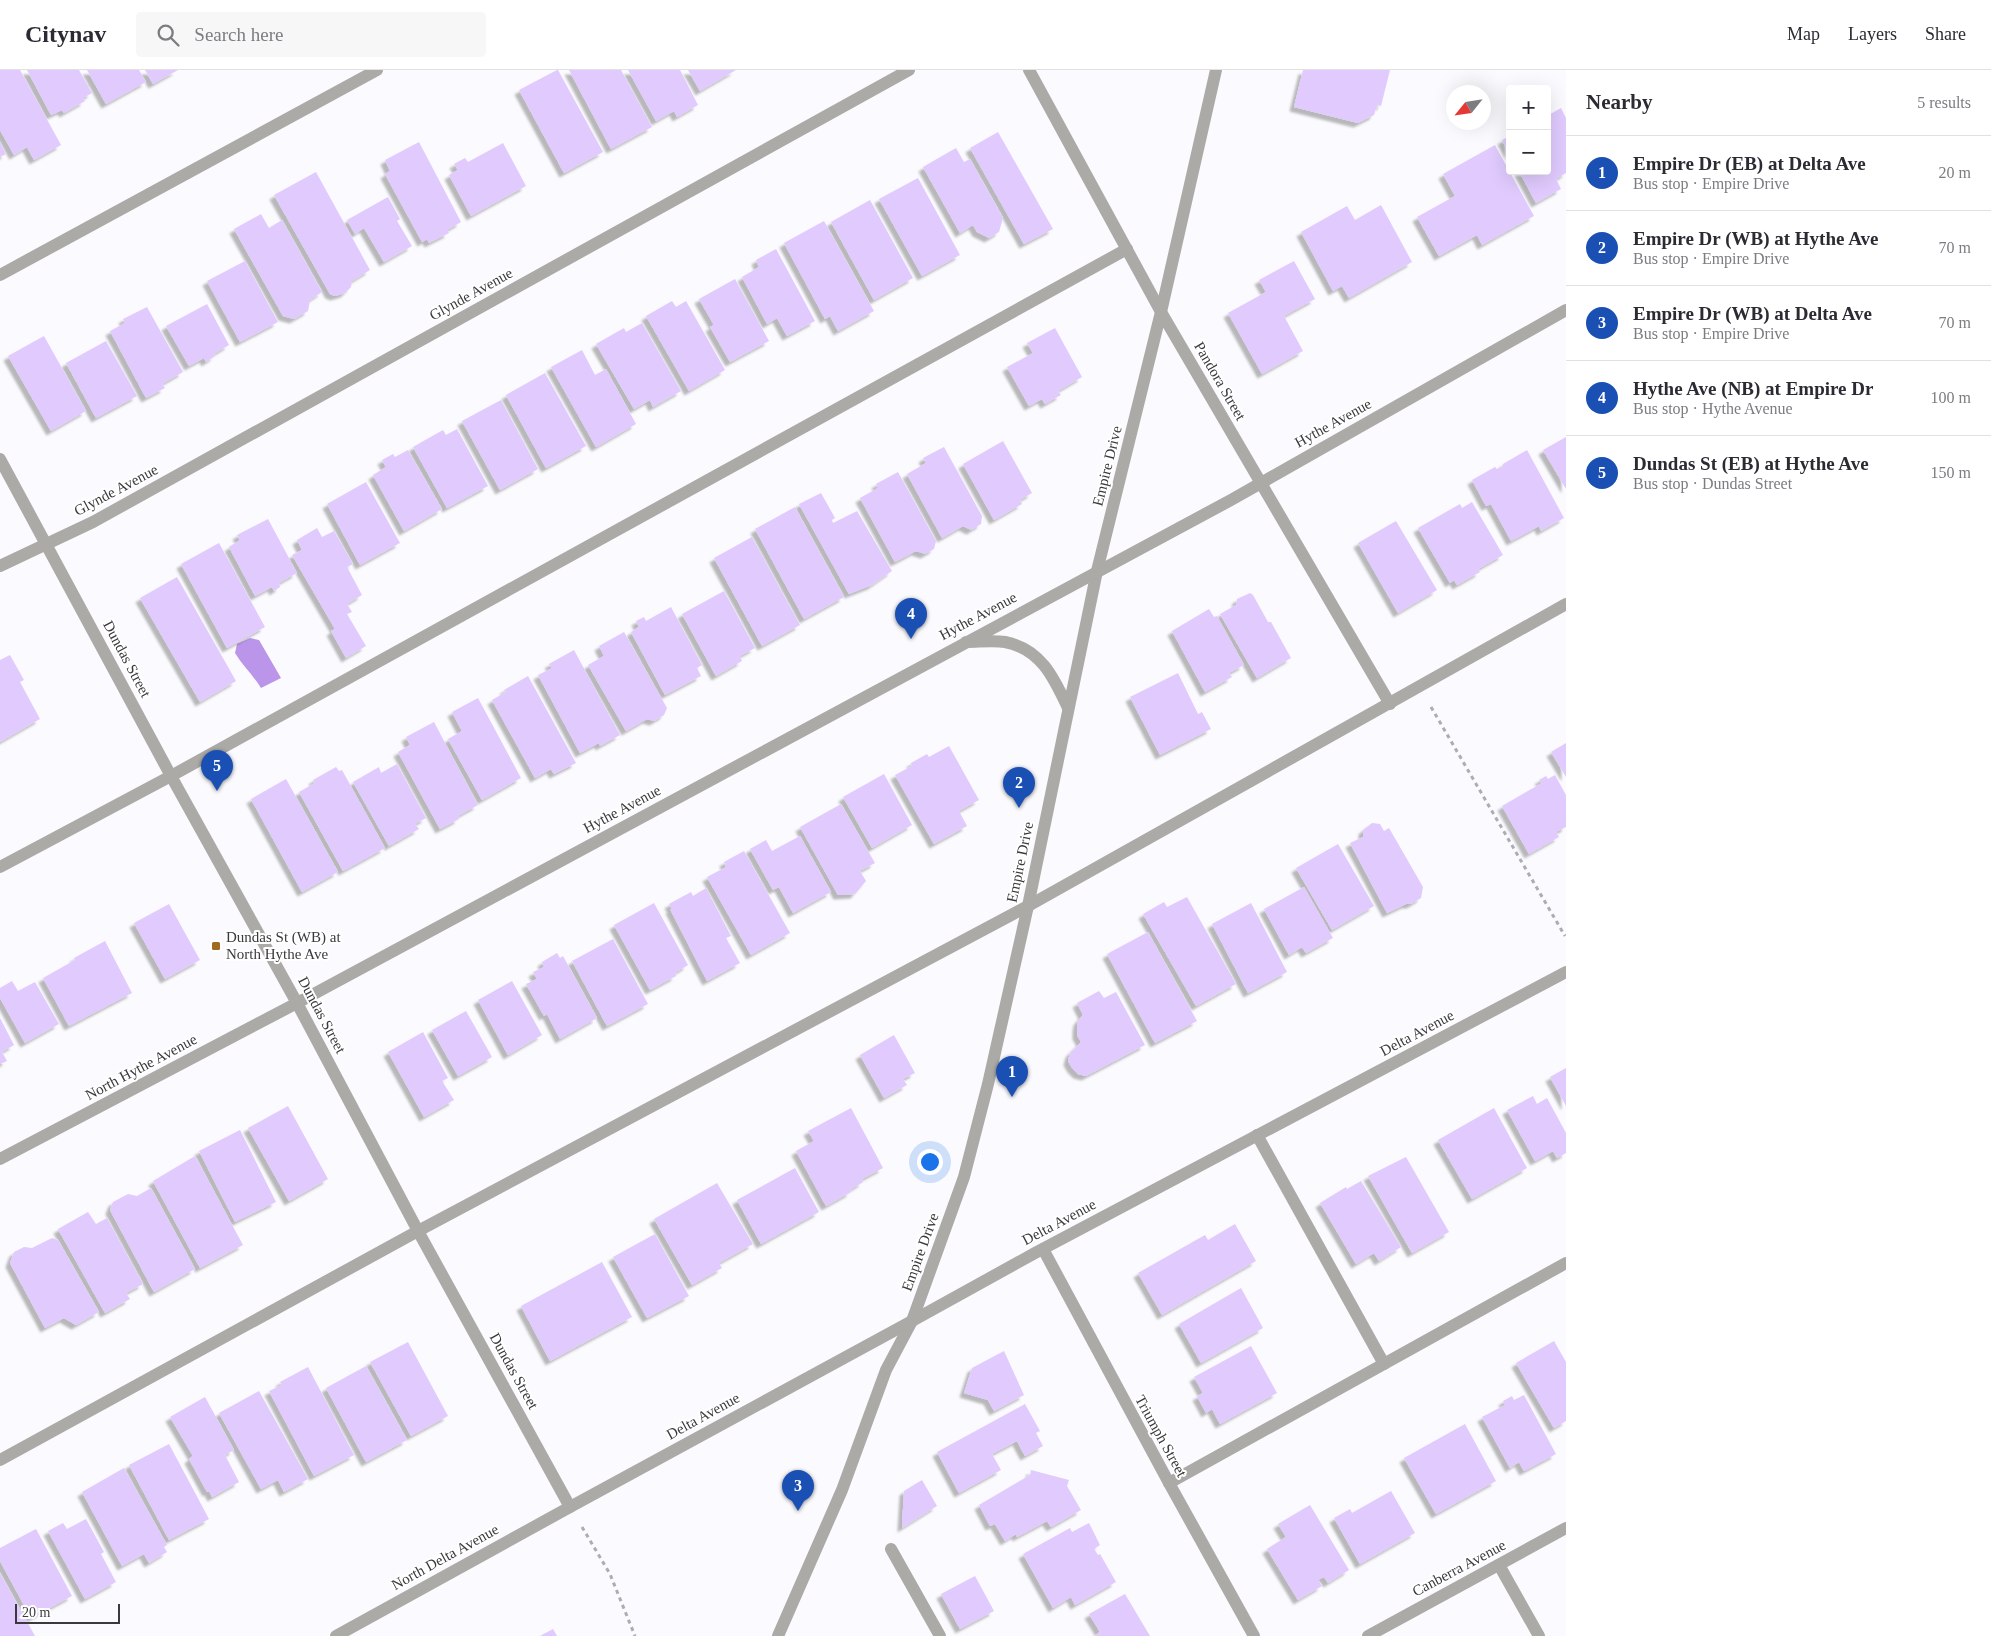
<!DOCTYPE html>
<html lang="en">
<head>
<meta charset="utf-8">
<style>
	body { margin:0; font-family:"Times New Roman",serif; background:#f7f7f7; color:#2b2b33 }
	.controls { position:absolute; right:15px; top:15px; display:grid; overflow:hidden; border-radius:5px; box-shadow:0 5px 20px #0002 }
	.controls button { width:45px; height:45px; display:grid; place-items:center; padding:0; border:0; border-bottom:1px solid #e1e1e2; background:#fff; color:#2b2b33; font:25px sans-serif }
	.compass { position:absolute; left:1446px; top:15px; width:45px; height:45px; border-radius:50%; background:#fff; box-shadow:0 5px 20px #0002; rotate:240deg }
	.scale { position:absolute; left:15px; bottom:12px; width:105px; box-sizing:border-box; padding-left:5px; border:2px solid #3a393c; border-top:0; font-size:14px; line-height:18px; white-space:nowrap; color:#3a393c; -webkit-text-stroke:4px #fff; paint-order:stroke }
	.you { position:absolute; left:929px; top:1091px; width:18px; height:18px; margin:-12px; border:4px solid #fff; border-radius:50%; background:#1a73e8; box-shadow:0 0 0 8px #1a73e833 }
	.badge { display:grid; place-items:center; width:32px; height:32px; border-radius:50%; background:#9f6a23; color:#fff; font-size:16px; font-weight:700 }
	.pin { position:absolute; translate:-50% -41px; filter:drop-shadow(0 1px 2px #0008) }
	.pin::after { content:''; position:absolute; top:26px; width:18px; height:15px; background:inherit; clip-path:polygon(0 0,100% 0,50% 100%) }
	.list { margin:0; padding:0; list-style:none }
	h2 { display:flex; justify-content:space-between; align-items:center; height:65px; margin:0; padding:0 20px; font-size:21px }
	h2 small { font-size:16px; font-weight:400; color:#7c7c81 }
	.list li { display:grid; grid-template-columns:32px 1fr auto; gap:15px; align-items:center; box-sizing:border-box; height:75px; padding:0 20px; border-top:1px solid #e1e1e2 }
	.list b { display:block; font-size:19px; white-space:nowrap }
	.list p { margin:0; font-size:16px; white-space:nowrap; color:#7c7c81 }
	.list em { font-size:16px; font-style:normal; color:#7c7c81 }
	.icon { flex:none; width:28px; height:28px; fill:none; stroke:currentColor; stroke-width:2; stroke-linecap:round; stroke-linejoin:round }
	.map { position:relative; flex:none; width:1566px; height:1566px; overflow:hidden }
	header { display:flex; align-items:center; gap:30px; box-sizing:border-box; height:70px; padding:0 25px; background:#fff; border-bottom:1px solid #e1e1e2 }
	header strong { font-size:24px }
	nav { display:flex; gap:28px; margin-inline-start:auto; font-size:18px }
	.search { width:350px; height:45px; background:#f7f7f7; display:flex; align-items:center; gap:12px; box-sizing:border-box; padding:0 18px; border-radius:5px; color:#7c7c81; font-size:19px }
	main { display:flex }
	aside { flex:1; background:#fff }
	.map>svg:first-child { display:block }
	.water { fill:#ba95e9 }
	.building { fill:#e0cafe; filter:url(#shadow) }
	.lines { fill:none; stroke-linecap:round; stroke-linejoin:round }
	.path { stroke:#adacb0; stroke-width:3; stroke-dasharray:4 4; stroke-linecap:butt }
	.service { stroke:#acaaa7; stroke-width:12 }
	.minor { stroke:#acaaa7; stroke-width:12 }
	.tertiary { stroke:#acaaa7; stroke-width:12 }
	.poi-dot { fill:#9f6a23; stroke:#fff; stroke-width:2 }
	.labels { text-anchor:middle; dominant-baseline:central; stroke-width:4; stroke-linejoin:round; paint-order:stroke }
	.street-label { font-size:15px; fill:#3a393c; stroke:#fff }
	.poi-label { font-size:15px; fill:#3a393c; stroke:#fff; text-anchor:start }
</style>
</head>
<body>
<header>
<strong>Citynav</strong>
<div class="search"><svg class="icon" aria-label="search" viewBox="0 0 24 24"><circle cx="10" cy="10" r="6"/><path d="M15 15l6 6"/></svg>Search here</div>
<nav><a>Map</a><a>Layers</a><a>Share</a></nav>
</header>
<main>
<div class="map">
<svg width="1566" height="1566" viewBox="0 0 1566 1566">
	<defs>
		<filter id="shadow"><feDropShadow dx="-4.5" dy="4.5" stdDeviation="1" flood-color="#0004"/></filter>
	</defs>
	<rect width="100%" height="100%" fill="#fbfafe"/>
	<!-- water -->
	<path class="water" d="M250,568L259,570L281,608L261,618C253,605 243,596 235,583L237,574Z"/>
	<!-- building -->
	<g class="building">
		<path d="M0,0H20L61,75L34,90L27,77L14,85L0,60Z"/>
		<path d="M27,0H79L92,23L83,28L85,31L64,43L62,40L51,45Z"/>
		<path d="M87,0H139L146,12L106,34Z"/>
		<path d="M145,0H178L153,14Z"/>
		<path d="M557,0H558L603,82L564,103L519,20Z"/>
		<path d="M569,0H621L652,57L611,79Z"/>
		<path d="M628,0H680L698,35L677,47L674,41L656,51Z"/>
		<path d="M688,0H736L700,21Z"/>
		<path d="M1303,0H1390L1381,36L1377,35L1374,45L1358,53L1294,37Z"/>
		<path d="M1561,38L1566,48V103L1556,109L1561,119L1536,133L1519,101H1547V46Z"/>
		<path d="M998,62L1053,159L1024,174L970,78Z"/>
		<path d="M1510,66V85L1502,70Z"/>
		<path d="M0,72L6,84L0,87Z"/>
		<path d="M419,72L461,152L447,160L449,163L429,173L427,169L422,172L385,104L390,101L385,90Z"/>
		<path d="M503,73L526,116L471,146L449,105L458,100L454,94L465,88L468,92Z"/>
		<path d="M1495,75L1534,146L1482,175L1477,165L1439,186L1417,147L1455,126L1443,104Z"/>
		<path d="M956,78L964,92L970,89L1003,148L999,162L989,168L977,162L973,155L960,163L923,97Z"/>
		<path d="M316,102L370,200L352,211L351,217L345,223L335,226L330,224L274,125Z"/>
		<path d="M918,108L960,185L922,206L879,129Z"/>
		<path d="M388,127L400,149L397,151L412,176L384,192L364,158L355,164L347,150Z"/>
		<path d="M870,130L913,208L874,230L831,152Z"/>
		<path d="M1381,135L1412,192L1349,228L1342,216L1333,221L1301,162L1347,136L1355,150Z"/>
		<path d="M261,144L269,158L282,150L322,222L310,230L308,241L294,249L283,246L234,159Z"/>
		<path d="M824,151L874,241L838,261L830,246L825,249L784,173Z"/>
		<path d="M776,179L815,251L787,266L777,248L767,254L742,207L759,197L756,190Z"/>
		<path d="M245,191L278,252L240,272L207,211Z"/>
		<path d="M1294,191L1315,229L1284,246L1303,281L1262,304L1228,243L1266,222L1259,210Z"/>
		<path d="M735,209L769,271L730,292L710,257L714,255L699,229Z"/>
		<path d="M672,231L676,237L686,231L725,300L689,321L646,246Z"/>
		<path d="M207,234L229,275L214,284L215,286L206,292L204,288L189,296L166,256Z"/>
		<path d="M147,237L183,302L162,314L165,318L146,328L110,261L125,253L123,249Z"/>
		<path d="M642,253L681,321L653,337L650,330L634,339L596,274L624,258L626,262Z"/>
		<path d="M1055,258L1082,307L1058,321L1061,325L1045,334L1042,329L1029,336L1007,297L1033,283L1027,273Z"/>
		<path d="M44,266L86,341L51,361L8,286Z"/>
		<path d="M106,271L137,326L96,348L66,293Z"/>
		<path d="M582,280L595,305L606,299L636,354L596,377L551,297Z"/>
		<path d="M545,303L586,376L546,398L506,325Z"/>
		<path d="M501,330L538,399L500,420L462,351Z"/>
		<path d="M457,359L488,416L447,438L413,377L443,360L446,365Z"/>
		<path d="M1566,367V419L1543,380Z"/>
		<path d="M1003,371L1032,423L1020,430L1022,434L994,450L963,394Z"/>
		<path d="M944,377L982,446L981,454L971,460L963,456L942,468L907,404L926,393L923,388Z"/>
		<path d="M408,380L442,439L404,461L373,405L386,397L382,390L393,384L395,387Z"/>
		<path d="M1527,380L1564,448L1541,461L1539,456L1511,471L1491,434L1486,436L1472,410L1495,397L1497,399L1503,396V394Z"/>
		<path d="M898,402L936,471L934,479L925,484L916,481L895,492L860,428L878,418L876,414Z"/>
		<path d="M366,412L400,473L360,495L327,434Z"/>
		<path d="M821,423L835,448L832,450L833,453L857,441L892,501L872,515L849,524L799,434Z"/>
		<path d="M1472,432L1503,485L1478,499L1480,502L1457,515L1454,510L1450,513L1418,458L1460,434L1462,438Z"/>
		<path d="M795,437L844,527L804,549L755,459Z"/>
		<path d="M268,449L297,503L279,513L280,517L274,521L272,517L255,526L229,477L240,470L237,465Z"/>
		<path d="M1396,451L1437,520L1398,543L1358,473Z"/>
		<path d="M317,458L322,467L334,461L353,494L347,497L362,525L347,534L352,542L347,544L366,576L346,588L331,561L335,559L292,485L302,480L297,470Z"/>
		<path d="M752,467L800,555L762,576L714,488Z"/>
		<path d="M219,473L265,557L227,578L181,494Z"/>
		<path d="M177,507L236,611L200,632L140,528Z"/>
		<path d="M724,521L755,578L740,586L742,591L716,606L682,544Z"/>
		<path d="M1250,523L1253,525L1268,552H1271L1291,588L1257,608L1220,544L1236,535L1237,529Z"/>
		<path d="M671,537L702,595L697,598L701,606L665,625L631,562L639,557L636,551L644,547L646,551Z"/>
		<path d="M1209,539L1214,547L1217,546L1244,595L1229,603L1232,607L1205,622L1172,561Z"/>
		<path d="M624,562L667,638L664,645L654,651L647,649L626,661L588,595L604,586L599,576Z"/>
		<path d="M574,580L620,665L600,676L599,673L580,683L538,605L552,598L549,594Z"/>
		<path d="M10,585L24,610L20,612L40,649L0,672V590Z"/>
		<path d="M1178,603L1198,644L1202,642L1211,659L1160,685L1130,627Z"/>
		<path d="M528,606L576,693L554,704L551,699L535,708L492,630L506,622L504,620Z"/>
		<path d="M478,628L521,708L482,730L448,669L462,661L452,642Z"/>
		<path d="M434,652L478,735L458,746L459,749L440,759L398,682L410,675L406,667Z"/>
		<path d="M1566,673V707L1551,682Z"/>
		<path d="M949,676L979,730L959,741L967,756L934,774L895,705L912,696L911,693L927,684L929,687Z"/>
		<path d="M397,694L426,748L415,754L419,759L389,776L353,712L379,697L381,703Z"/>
		<path d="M336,697L339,701L342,700L385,778L343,801L299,722L315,713L313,710Z"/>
		<path d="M884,704L912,755L872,778L843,727Z"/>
		<path d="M1555,705L1566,725V757L1556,762L1559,767L1529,784L1502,736L1542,713L1539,710L1546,706L1548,709Z"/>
		<path d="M286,709L338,802L302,822L251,729Z"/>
		<path d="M841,734L875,793L860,801L866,811L855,824L838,825L800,757Z"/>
		<path d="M1372,753L1380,754L1384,761L1389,758L1423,817L1421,828L1411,834H1406L1387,843L1350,773L1363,767V760Z"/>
		<path d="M800,766L831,822L793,843L779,817L773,820L750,779L766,770L772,781Z"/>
		<path d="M1338,774L1374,836L1332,860L1296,798Z"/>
		<path d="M744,781L790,863L751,885L707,807L726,797L724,792Z"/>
		<path d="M1304,817L1333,868L1306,883L1302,877L1289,885L1264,839Z"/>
		<path d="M706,818L731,866L726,868L740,893L707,911L670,839H672L669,834L691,822L693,826Z"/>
		<path d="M1187,827L1236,914L1196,936L1143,844L1164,832L1167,837Z"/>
		<path d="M654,833L688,895L675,903L676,906L650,920L614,855Z"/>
		<path d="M1251,833L1287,902L1248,923L1212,854Z"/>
		<path d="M169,834L200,890L165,909L134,853Z"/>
		<path d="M1148,862L1197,951L1155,973L1107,884Z"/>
		<path d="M613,869L648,934L607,956L572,891Z"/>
		<path d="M105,871L132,923L69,956L43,908L75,890L74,888Z"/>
		<path d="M557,883L560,888L563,886L597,948L560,969L547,944L544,946L526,914L537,909L533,902L544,897L542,892Z"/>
		<path d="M12,911L18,921L35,912L59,954L25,973L0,928V918Z"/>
		<path d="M512,911L542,965L508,985L478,930Z"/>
		<path d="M1099,921L1104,928L1116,922L1145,975L1086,1006L1078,1004L1072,998L1068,991L1070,983L1081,972L1077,965V958L1078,951L1083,945L1077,933Z"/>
		<path d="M466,941L492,987L458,1006L432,960Z"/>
		<path d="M0,948L14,975L2,982L7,991L0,994Z"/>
		<path d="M423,962L448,1008L442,1011L454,1030L424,1047L388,982Z"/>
		<path d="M894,965L915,1003L903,1009L907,1015L884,1028L860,985Z"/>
		<path d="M1566,998V1036L1550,1007Z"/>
		<path d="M1533,1026L1537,1034L1547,1028L1566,1063V1083L1557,1088L1553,1081L1535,1091L1507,1040Z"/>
		<path d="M288,1036L328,1109L289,1131L248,1058Z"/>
		<path d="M851,1038L883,1098L862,1109L863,1112L850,1120L851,1122L826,1136L796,1081L814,1071L808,1061Z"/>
		<path d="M1494,1038L1527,1098L1472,1129L1438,1070Z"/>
		<path d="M240,1060L276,1132L235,1152L199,1081Z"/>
		<path d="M195,1086L243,1175L200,1198L153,1111Z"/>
		<path d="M1406,1087L1449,1162L1412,1183L1368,1106Z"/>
		<path d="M795,1098L819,1142L761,1174L737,1130Z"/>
		<path d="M1361,1111L1401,1177L1379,1191L1374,1183L1356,1194L1320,1133L1346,1117L1347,1119Z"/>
		<path d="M717,1113L753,1174L719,1193L722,1198L692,1215L654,1149Z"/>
		<path d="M151,1118L195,1199L154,1222L110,1140L113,1132L128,1124L137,1126Z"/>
		<path d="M88,1142L96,1154L107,1148L143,1214L126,1223L130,1229L105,1243L58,1159Z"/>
		<path d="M1235,1154L1256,1191L1162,1245L1138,1203L1205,1165L1208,1170Z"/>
		<path d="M655,1164L689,1226L647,1248L613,1187Z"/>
		<path d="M52,1168L58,1170L99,1242L76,1255L64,1248L45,1258L10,1193L14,1182L24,1177L32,1178Z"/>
		<path d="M602,1192L632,1247L550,1291L521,1236Z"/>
		<path d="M1241,1218L1263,1258L1201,1293L1179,1254Z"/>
		<path d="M1554,1271L1566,1292V1351L1554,1358L1516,1293Z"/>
		<path d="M408,1272L448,1346L411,1366L370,1292Z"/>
		<path d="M1251,1276L1277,1323L1220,1354L1212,1339L1206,1343L1197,1326L1203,1323L1194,1307Z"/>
		<path d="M1004,1281L1024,1325L994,1341L988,1330L964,1323L972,1298Z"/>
		<path d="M366,1296L407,1370L366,1392L326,1318Z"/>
		<path d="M308,1297L354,1385L314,1406L269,1321L282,1315L280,1312Z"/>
		<path d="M259,1321L308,1409L284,1422L278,1410L261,1419L219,1343Z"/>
		<path d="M1524,1325L1556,1384L1524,1401L1519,1392L1510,1398L1482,1347L1505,1335L1503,1331L1512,1326L1514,1330Z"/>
		<path d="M205,1327L234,1380L225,1385L239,1412L212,1427L209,1421L207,1422L189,1389L193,1386L170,1347Z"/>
		<path d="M1025,1334L1040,1361L1036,1363L1043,1376L1025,1386L1017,1371L992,1384L1001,1400L959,1423L937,1382Z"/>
		<path d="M1465,1354L1496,1411L1436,1444L1404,1388Z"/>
		<path d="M169,1374L209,1449L169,1470L129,1395Z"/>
		<path d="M124,1398L167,1475L164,1477L167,1482L149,1493L144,1484L122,1496L82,1422Z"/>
		<path d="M1031,1400L1069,1410L1067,1416L1081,1440L1051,1457L1047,1451L1017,1467L1016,1464L1005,1471L995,1454L990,1456L979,1435L1030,1405Z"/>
		<path d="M922,1410L937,1436L902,1458L904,1421Z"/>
		<path d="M1391,1421L1415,1463L1360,1494L1334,1448L1350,1439L1352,1443Z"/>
		<path d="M1310,1435L1349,1500L1328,1513L1324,1507L1318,1510L1322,1516L1298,1530L1267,1479L1286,1467L1278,1454Z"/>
		<path d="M86,1449L104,1482L101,1484L116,1512L85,1529L48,1461L63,1453L67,1459Z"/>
		<path d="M1089,1453L1100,1475L1094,1479L1098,1485L1100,1484L1116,1512L1075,1535L1071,1527L1053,1538L1023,1484L1070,1458L1072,1462Z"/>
		<path d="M36,1459L72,1526L31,1548L0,1491V1478Z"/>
		<path d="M0,1503L35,1566H0Z"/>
		<path d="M975,1506L994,1541L960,1559L941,1524Z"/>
		<path d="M1125,1524L1150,1566H1094L1100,1562L1089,1544Z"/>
		<path d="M553,1559L557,1566H540Z"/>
	</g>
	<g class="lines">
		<!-- path -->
		<g class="path">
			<path d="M1431,637L1565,866"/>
			<path d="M582,1457L610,1504L635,1566"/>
		</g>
		<!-- service -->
		<g class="service">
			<path d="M0,205L377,0"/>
			<path d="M0,797L171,706L1127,179"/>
			<path d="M1257,1065L1384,1294"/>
			<path d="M0,1390L418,1161L1028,836L1566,534"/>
			<path d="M1169,1413L1566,1193"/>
			<path d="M891,1479L940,1566"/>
			<path d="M1499,1495L1539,1566"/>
		</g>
		<!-- minor -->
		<g class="minor">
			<path d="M1029,0L1161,242L1390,634"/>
			<path d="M0,496L93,452L909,0"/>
			<path d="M966,572C979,572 993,570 1005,572C1041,579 1054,608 1068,638"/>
			<path d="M0,1089L297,933L1231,430L1566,240"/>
			<path d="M1043,1179L1169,1413L1254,1566"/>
			<path d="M912,1251L1035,1183L1566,902"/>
			<path d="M336,1566L570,1437"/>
			<path d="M1368,1566L1566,1458"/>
		</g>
		<!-- tertiary -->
		<g class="tertiary">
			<path d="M0,389L171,706L297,933L418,1161L570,1437L912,1251"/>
			<path d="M778,1566L842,1420L886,1300L912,1251L964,1107L988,1014L1028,836L1097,501L1161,242L1216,0"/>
		</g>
	</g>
	<!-- markers -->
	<rect class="poi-dot" x="211" y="871" width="10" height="10" rx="2.5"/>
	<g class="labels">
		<!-- street labels -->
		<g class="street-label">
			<text transform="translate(471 224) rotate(-29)">Glynde Avenue</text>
			<text transform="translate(1220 311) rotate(60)">Pandora Street</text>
			<text transform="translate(1333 353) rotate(-29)">Hythe Avenue</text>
			<text transform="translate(1107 396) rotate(-76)">Empire Drive</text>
			<text transform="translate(116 420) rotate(-28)">Glynde Avenue</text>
			<text transform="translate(978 546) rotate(-28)">Hythe Avenue</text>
			<text transform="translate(127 589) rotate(62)">Dundas Street</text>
			<text transform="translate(622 739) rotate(-28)">Hythe Avenue</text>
			<text transform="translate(1020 792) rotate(-78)">Empire Drive</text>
			<text transform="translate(322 945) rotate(62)">Dundas Street</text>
			<text transform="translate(1417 963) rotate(-28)">Delta Avenue</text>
			<text transform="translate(141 997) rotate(-28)">North Hythe Avenue</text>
			<text transform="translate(1059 1152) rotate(-28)">Delta Avenue</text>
			<text transform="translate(920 1182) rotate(-70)">Empire Drive</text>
			<text transform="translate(514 1301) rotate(61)">Dundas Street</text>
			<text transform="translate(703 1346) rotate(-29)">Delta Avenue</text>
			<text transform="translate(1161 1366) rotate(61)">Triumph Street</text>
			<text transform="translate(445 1487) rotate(-29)">North Delta Avenue</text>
			<text transform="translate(1459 1498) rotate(-28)">Canberra Avenue</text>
		</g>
		<!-- poi labels -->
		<g class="poi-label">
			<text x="226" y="867">Dundas St (WB) at<tspan x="226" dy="17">North Hythe Ave</tspan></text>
		</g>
	</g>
</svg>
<div class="controls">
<button>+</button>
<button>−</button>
</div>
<svg class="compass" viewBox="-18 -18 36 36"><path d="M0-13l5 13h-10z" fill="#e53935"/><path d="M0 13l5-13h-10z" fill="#7c7c81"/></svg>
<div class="scale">20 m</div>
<div class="you"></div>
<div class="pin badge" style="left:1012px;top:1027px;background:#1a4fb4">1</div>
<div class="pin badge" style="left:1019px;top:738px;background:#1a4fb4">2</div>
<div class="pin badge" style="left:798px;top:1441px;background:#1a4fb4">3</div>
<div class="pin badge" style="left:911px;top:569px;background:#1a4fb4">4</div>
<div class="pin badge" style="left:217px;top:721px;background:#1a4fb4">5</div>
</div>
<aside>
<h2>Nearby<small>5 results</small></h2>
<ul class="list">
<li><span class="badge" style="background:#1a4fb4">1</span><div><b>Empire Dr (EB) at Delta Ave</b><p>Bus stop · Empire Drive</p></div><em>20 m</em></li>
<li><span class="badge" style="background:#1a4fb4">2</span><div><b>Empire Dr (WB) at Hythe Ave</b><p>Bus stop · Empire Drive</p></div><em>70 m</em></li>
<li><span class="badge" style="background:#1a4fb4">3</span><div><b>Empire Dr (WB) at Delta Ave</b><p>Bus stop · Empire Drive</p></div><em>70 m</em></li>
<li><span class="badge" style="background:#1a4fb4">4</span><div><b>Hythe Ave (NB) at Empire Dr</b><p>Bus stop · Hythe Avenue</p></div><em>100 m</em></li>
<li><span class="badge" style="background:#1a4fb4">5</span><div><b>Dundas St (EB) at Hythe Ave</b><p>Bus stop · Dundas Street</p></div><em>150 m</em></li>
</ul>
</aside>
</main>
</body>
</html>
